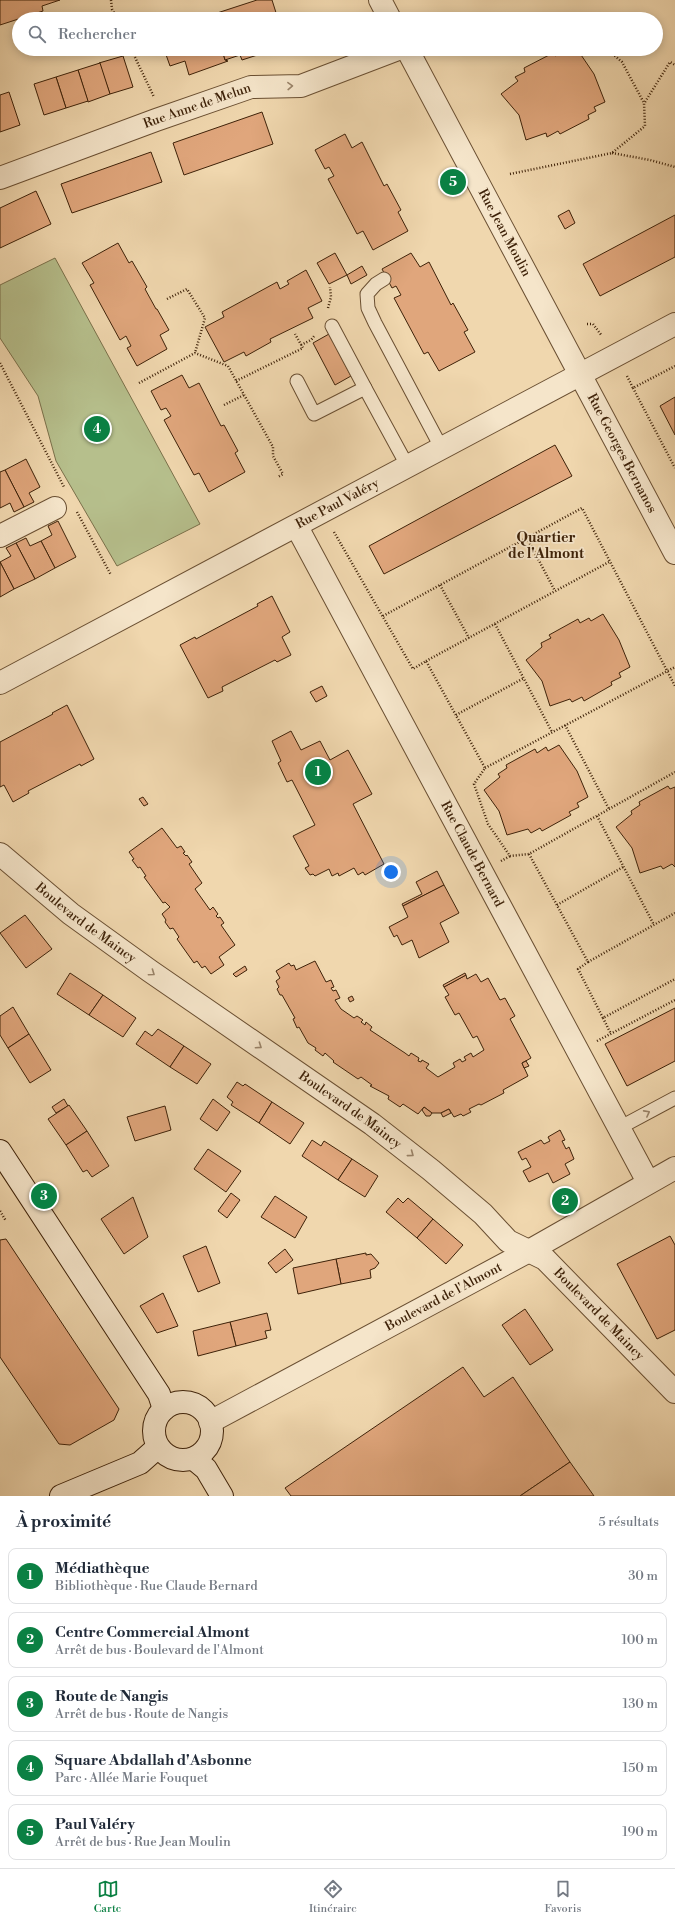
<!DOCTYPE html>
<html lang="fr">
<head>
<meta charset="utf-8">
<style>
	body { margin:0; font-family:"Libre Bodoni",serif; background:#f2f2f3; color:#1f2937 }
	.you { position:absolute; left:391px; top:872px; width:14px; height:14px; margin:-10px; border:3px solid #fff; border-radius:50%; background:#1a73e8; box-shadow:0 0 0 6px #1a73e833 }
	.badge { display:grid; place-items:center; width:26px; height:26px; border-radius:50%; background:#0b8043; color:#fff; font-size:13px; font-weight:700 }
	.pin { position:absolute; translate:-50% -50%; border:2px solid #fff; box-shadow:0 1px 4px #0006 }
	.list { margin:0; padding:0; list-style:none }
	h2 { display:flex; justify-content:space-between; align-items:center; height:52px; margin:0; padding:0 16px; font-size:17px }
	h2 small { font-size:13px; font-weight:400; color:#747a83 }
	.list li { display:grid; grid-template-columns:26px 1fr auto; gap:12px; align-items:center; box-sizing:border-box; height:56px; margin:0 8px 8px; padding:0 8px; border:1px solid #e0e1e3; border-radius:8px }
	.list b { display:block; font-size:15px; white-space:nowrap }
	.list p { margin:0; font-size:13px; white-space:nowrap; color:#747a83 }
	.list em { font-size:13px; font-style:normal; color:#747a83 }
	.icon { flex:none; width:22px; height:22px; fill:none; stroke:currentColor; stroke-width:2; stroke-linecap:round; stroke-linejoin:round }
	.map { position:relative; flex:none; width:675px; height:1496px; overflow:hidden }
	.search { position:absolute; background:#fff; box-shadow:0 2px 10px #0003; left:12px; right:12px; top:12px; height:44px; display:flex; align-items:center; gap:10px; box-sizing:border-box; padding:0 14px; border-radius:22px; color:#747a83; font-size:15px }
	.sheet { height:372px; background:#fff }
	nav { display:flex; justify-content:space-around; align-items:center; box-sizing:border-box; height:56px; border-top:1px solid #e0e1e3; background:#fff; font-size:11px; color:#747a83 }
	nav a { display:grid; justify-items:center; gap:2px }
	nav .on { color:#0b8043 }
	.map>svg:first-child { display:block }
	.green { fill:#b6bf8c; stroke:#7a704a }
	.building { fill:#e0a67c; stroke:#3e2209 }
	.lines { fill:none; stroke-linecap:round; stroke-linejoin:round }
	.lane-casing { stroke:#6a4f32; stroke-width:15 }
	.street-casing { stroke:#6a4f32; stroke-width:24 }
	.secondary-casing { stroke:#3e2209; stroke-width:24 }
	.path { stroke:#3e2209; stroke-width:2.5; stroke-dasharray:1 2; stroke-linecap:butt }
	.lane { stroke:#f5e5ca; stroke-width:13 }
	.street { stroke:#f5e5ca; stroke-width:22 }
	.secondary { stroke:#f5e5ca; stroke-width:22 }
	.oneway { stroke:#9a846a }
	.labels { text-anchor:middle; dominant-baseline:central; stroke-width:3.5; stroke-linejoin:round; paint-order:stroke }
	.street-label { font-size:13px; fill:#3e2209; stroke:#f5e5ca }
	.neighbourhood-label { font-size:14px; font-weight:bold; fill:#3e2209; stroke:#f5e5ca }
</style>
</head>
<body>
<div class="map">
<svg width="675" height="1496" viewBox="0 0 675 1496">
	<rect width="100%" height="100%" fill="#f0d7ae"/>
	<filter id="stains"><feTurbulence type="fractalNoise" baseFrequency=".005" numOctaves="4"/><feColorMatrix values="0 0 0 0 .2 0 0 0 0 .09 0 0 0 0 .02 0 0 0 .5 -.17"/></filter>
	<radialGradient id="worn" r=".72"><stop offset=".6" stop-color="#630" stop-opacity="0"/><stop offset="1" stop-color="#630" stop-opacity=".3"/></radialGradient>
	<!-- green -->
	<path class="green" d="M55,258L200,524L117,566L56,461L38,396L0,338V285Z"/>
	<!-- building -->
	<g class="building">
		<path d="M0,0H60L42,6L43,11L0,25Z"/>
		<path d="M257,0H272L278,19H212L211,15Z"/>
		<path d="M211,15L212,19H201Z"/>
		<path d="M164,49H222L225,60L228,61L189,75L185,61L170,66Z"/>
		<path d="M222,49H276L242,60L240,55L225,60Z"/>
		<path d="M577,49L594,74L605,102L594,107L596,111L588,115L589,119L560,134L558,131L547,137L546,133L526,140L519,115L501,94L518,81L515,77L525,72L524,68L553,53L555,56L564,51L566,55Z"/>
		<path d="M123,56L133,87L110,94L99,63Z"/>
		<path d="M100,63L110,94L88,102L78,70Z"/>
		<path d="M78,70L88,101L66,108L56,77Z"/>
		<path d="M56,77L66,108L44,115L34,84Z"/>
		<path d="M9,92L20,125L0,132V95Z"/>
		<path d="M262,112L273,144L184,175L173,143Z"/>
		<path d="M345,134L352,148L362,142L384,186L387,184L401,210L398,212L408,231L373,250L363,231L357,234L328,179L334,176L329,167L325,169L315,150Z"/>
		<path d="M151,152L162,182L72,213L61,184Z"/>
		<path d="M36,191L51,224L0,248V208Z"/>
		<path d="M569,210L575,223L565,229L558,216Z"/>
		<path d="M675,215V257L600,296L583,264Z"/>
		<path d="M118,243L129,263L132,261L147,287L145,289L156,309H157L169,330L160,335L167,349L137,366L127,348L131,346L126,336L120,340L90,285L94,283L82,263Z"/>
		<path d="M335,253L347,275L329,284L317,263Z"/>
		<path d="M411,253L420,267L429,262L451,305L453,303L468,330L464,332L475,352L439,371L428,352L424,354L394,298L401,295L396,286L392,288L382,269Z"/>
		<path d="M362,266L367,275L351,284L347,275Z"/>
		<path d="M306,270L322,301L308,308L313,318L270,339L271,342L246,356L244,352L224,362L205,327L224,317L222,312L277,282L280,289L289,284L287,281Z"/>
		<path d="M329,334L351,376L335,385L313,343Z"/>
		<path d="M182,375L189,388L199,383L221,426L224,425L238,451L235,453L245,472L209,492L199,473L194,475L164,420L171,416L166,408L161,410L151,391Z"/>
		<path d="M675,397V435L660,406Z"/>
		<path d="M555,445L572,476L384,574L369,546Z"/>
		<path d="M26,459L40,487L29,493L34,502L24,507L5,470Z"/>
		<path d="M5,470L24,507L14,512L10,503L0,508V472Z"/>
		<path d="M58,521L76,557L55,568L41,541L52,535L48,526Z"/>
		<path d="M26,538L30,546L41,541L55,568L35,579L16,543Z"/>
		<path d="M16,543L35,579L14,589L0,562L11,556L6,548Z"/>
		<path d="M0,562L14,589L0,597Z"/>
		<path d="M272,596L290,632L282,637L291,655L277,662L275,660L222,687L223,691L208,698L180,645L195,637L196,639L258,606L257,604Z"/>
		<path d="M603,614L619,640L630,667L619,673L621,677L611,682L612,685L584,701L582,697L572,702L570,699L550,706L542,681L526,660L542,647L541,643L551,638L549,635L578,619L580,623L589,618L591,621Z"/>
		<path d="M322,686L327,696L316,702L310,692Z"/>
		<path d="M67,705L94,759L81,766L80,764L28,791L29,793L13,802L4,785L0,787V742L53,714L52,713Z"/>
		<path d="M291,731L301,750L320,741L330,760L348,750L372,794L353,804L384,864L365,875L363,872L358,875L354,868L339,876L338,873L332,876L329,869L315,876L313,874L310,875L305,868L309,866L293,836L315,825L292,780L287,782L278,763L281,761L272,741Z"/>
		<path d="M559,745L577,771L588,797L577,803L579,807L569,812L571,815L542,831L540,828L531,833L528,829L507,835L499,811L484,790L500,777L498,774L507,768L506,765L535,749L537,753L546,747L548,751Z"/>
		<path d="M668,786L670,789L675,787V867L672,864L663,869L661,866L640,873L632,848L616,827L632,814L631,811L640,805L639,802Z"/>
		<path d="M143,797L148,804L144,806L139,799Z"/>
		<path d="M162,828L177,848L181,846L185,852L183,853L186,856L187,855L192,862L189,864L202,883L195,889L210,910L213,907L218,914L216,916L218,918L220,917L224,923L221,925L235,945L219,957L224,965L211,974L205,966L202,968L197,961L194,963L177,939L179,937L173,928L170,929L165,922L166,920L162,914L170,907L165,902L163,903L144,877L146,876L140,867L138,868L132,860L134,859L129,852Z"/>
		<path d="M437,871L444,885L403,906L402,904L422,894L416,882Z"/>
		<path d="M444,885L459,913L440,923L449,942L419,958L412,940L402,945L397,935L394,937L389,927L408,917L403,906Z"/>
		<path d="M25,915L52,949L26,968L0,933Z"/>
		<path d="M315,961L326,982L331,980L334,987L331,988L333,991L336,990L340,998L335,1000L341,1009L354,1018L357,1016L363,1020L361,1022L365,1025L366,1022L372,1027L370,1030L405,1053L409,1056L411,1053L419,1058L418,1061L421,1062L422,1060L429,1064L426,1068L438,1077L455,1067L453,1063L460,1059L462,1062L466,1060L464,1057L471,1053L473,1057L484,1050L477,1036L473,1038L459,1013L455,1015L445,997L449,995L444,987L466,975L467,979L476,974L481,982L488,978L500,1000L505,998L515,1016L510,1019L531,1058L522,1063L528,1076L503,1090L504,1093L481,1105L479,1104L469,1109L471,1112L463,1116L461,1114L454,1117L449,1109L441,1113H432L424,1107L418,1114L403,1104L400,1107L388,1099L389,1096L370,1086L372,1085L361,1077L358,1079L333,1062L334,1061L325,1053L323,1056L315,1050L316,1048L308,1043L299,1027L297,1028L293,1019L295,1018L282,995H280L277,989L279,987L276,981L280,978L276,971L289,963L291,966L294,965L296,970Z"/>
		<path d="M245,966L247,970L236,977L233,974Z"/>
		<path d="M70,973L103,995L89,1015L57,994Z"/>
		<path d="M465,973L466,975L444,987L443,985Z"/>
		<path d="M103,995L136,1018L123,1037L89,1015Z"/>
		<path d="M352,996L354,1000L350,1002L348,998Z"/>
		<path d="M13,1007L29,1034L8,1048L0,1035V1016Z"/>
		<path d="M675,1008V1061L627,1086L605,1044Z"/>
		<path d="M158,1029L184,1046L170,1067L136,1044L145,1031L152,1036Z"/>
		<path d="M29,1034L51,1070L30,1083L8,1048Z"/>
		<path d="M184,1046L211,1064L197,1084L170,1067Z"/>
		<path d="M526,1061L529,1066L524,1068L522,1063Z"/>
		<path d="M237,1082L243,1086L245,1084L272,1102L259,1123L231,1105L233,1102L227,1097Z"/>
		<path d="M64,1099L68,1106L56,1113L52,1107Z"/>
		<path d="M213,1099L230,1112L217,1131L200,1119Z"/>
		<path d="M272,1102L304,1123L290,1144L259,1123Z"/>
		<path d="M69,1105L87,1131L66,1145L48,1119Z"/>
		<path d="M165,1106L171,1130L135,1141L127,1117Z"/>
		<path d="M424,1107L432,1113L430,1116H426L422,1110Z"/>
		<path d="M449,1109L451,1113L443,1117L441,1113Z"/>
		<path d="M560,1130L565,1140L562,1141L566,1149L569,1147L574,1159L565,1164L570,1174L553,1183L548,1173L529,1182L523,1171L531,1167L526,1158L522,1160L518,1152L541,1140L544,1144L550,1141L548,1137Z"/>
		<path d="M87,1131L109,1166L92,1177L87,1170L83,1172L66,1145Z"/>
		<path d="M312,1140L321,1146L324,1141L352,1159L338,1180L302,1156Z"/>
		<path d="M208,1149L241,1171L226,1192L194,1169Z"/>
		<path d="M352,1159L378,1176L365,1197L338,1180Z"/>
		<path d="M231,1193L240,1200L227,1218L218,1211Z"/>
		<path d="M275,1196L307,1217L295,1238L261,1217Z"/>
		<path d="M133,1197L148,1237L124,1254L101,1219Z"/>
		<path d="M398,1198L403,1203L408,1198L433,1219L417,1238L386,1212Z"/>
		<path d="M433,1219L463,1245L446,1264L417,1238Z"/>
		<path d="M670,1236L675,1245V1330L657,1339L617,1264Z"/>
		<path d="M6,1239L119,1409L114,1420L70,1445L59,1444L0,1357V1240Z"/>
		<path d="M206,1246L220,1283L198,1292L183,1256Z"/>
		<path d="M285,1249L293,1260L276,1273L268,1263Z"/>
		<path d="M366,1253V1255L371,1254L379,1263L375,1268L370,1270L371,1278L341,1284L336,1259Z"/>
		<path d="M336,1259L341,1284L298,1294L293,1268Z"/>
		<path d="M163,1293L178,1326L157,1333L140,1306Z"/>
		<path d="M525,1309L553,1350L530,1365L502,1325Z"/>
		<path d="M267,1313L271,1330L265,1331L267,1338L236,1346L230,1322Z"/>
		<path d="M230,1322L236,1346L198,1356L193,1331Z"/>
		<path d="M463,1367L484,1397L513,1377L570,1462L520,1496H291L285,1488Z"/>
		<path d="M570,1462L594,1496H520Z"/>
	</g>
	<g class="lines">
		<!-- lane casing -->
		<g class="lane-casing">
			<g id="lane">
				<path d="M384,279L376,284L367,294L368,308L375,323L442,449"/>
				<path d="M332,326L365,388"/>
				<path d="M297,381L314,414L365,388L408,467"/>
				<path d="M619,1128L675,1098"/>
			</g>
		</g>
		<!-- street casing -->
		<g class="street-casing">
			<g id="street">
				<path d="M380,0L390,19"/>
				<path id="s1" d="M407,49L675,553"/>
				<path id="s2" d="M0,178L156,120L251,87L301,86L398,49"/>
				<path id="s3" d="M297,527L648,1182"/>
				<path d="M0,536L55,508"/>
				<path id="s4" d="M0,683L675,324"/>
				<path id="s5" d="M0,854L71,914L150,971L372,1124L431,1170L483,1214L508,1241L545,1259L675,1392"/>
				<path id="s6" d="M210,1422L529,1251L675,1168"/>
			</g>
		</g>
		<!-- secondary casing -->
		<g class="secondary-casing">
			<g id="secondary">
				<path d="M0,1151L159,1394L164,1409"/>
				<circle cx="183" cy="1431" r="29"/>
				<path d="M194,1459L206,1469L222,1496"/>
				<path d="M61,1496L140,1463L158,1447"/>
			</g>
		</g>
		<!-- path -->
		<g class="path">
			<path d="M111,0L112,9L117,19"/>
			<path d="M131,49L154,97"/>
			<path d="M645,102L670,62L675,65"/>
			<path d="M612,153L650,160L675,167"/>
			<path d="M510,174L612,153L645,126L644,103L622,62L607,49"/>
			<path d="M167,299L187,289L205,318L195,353"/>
			<path d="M328,308L331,297L330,287"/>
			<path d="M587,324H593L602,336"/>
			<path d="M301,345L311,340L315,335"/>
			<path d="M0,363L64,487"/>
			<path d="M627,376L633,388L675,366"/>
			<path d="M236,381L303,348L295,334"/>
			<path d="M139,383L195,353L228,366L273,447V456L283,474L278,477"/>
			<path d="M633,388L675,468"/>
			<path d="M224,405L244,395"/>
			<path d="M77,512L111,575"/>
			<path d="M334,532L413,669L426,661L485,768L474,784L488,824L510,856L529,854L675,772"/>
			<path d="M527,538L555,591"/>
			<path d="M440,585L469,638"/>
			<path d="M383,616L582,508L675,686"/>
			<path d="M495,624L552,732"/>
			<path d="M426,661L609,562"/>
			<path d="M456,715L524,678"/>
			<path d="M565,725L609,809"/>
			<path d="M485,768L675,667"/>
			<path d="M597,816L654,925"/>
			<path d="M529,854L588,962L578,969L603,1018L675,979"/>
			<path d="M501,861L510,856"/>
			<path d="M557,905L623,867"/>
			<path d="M588,962L675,913"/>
			<path d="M603,1018L611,1034"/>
			<path d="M597,1041L675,1000"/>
			<path d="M0,1211L6,1221"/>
		</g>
		<!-- lane -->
		<use href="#lane" class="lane"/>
		<!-- street -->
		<use href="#street" class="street"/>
		<!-- secondary -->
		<use href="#secondary" class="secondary"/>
	</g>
	<!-- one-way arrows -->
	<defs><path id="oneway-chevron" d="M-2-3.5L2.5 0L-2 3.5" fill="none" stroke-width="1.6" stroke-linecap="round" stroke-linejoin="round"/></defs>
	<g class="oneway">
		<use href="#oneway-chevron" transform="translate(290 86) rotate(-2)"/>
		<use href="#oneway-chevron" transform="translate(152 973) rotate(35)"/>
		<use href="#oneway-chevron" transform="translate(259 1046) rotate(34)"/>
		<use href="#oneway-chevron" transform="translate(647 1113) rotate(-28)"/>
		<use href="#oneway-chevron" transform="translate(411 1154) rotate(37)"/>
	</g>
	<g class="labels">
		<!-- street labels -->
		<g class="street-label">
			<text stroke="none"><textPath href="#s2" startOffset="210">Rue Anne de Melun</textPath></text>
			<text stroke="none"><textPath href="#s1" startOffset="208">Rue Jean Moulin</textPath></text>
			<text stroke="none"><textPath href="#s1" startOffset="458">Rue Georges Bernanos</textPath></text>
			<text stroke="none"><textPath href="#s4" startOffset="382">Rue Paul Valéry</textPath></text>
			<text stroke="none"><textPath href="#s3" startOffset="371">Rue Claude Bernard</textPath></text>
			<text stroke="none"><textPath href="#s5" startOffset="110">Boulevard de Maincy</textPath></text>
			<text stroke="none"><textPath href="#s5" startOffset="434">Boulevard de Maincy</textPath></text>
			<text stroke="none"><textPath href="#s6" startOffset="265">Boulevard de l'Almont</textPath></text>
			<text stroke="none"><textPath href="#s5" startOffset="758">Boulevard de Maincy</textPath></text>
		</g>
		<!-- neighbourhood labels -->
		<g class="neighbourhood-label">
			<text x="546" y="538">Quartier<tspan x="546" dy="16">de l'Almont</tspan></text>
		</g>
	</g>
	<rect width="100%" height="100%" filter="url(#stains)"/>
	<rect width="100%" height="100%" fill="url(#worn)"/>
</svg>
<div class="you"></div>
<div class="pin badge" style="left:318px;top:772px">1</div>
<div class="pin badge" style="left:565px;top:1201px">2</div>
<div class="pin badge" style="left:44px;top:1196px">3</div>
<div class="pin badge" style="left:97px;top:429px">4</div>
<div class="pin badge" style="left:453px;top:182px">5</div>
<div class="search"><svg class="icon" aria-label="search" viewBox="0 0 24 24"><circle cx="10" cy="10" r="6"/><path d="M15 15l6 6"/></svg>Rechercher</div>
</div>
<section class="sheet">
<h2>À proximité<small>5 résultats</small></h2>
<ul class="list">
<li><span class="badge">1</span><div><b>Médiathèque</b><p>Bibliothèque · Rue Claude Bernard</p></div><em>30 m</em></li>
<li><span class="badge">2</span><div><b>Centre Commercial Almont</b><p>Arrêt de bus · Boulevard de l'Almont</p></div><em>100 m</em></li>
<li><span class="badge">3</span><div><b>Route de Nangis</b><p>Arrêt de bus · Route de Nangis</p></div><em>130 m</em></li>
<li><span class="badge">4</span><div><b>Square Abdallah d'Asbonne</b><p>Parc · Allée Marie Fouquet</p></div><em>150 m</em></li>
<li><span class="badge">5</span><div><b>Paul Valéry</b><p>Arrêt de bus · Rue Jean Moulin</p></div><em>190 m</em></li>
</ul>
</section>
<nav>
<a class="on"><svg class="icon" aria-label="map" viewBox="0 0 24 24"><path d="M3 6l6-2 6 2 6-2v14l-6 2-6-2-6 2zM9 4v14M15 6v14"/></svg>Carte</a>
<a><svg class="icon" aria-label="directions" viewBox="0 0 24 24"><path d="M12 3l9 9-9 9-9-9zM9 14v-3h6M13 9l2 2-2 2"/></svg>Itinéraire</a>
<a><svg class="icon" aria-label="saved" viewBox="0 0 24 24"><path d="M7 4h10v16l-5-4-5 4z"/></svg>Favoris</a>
</nav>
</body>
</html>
